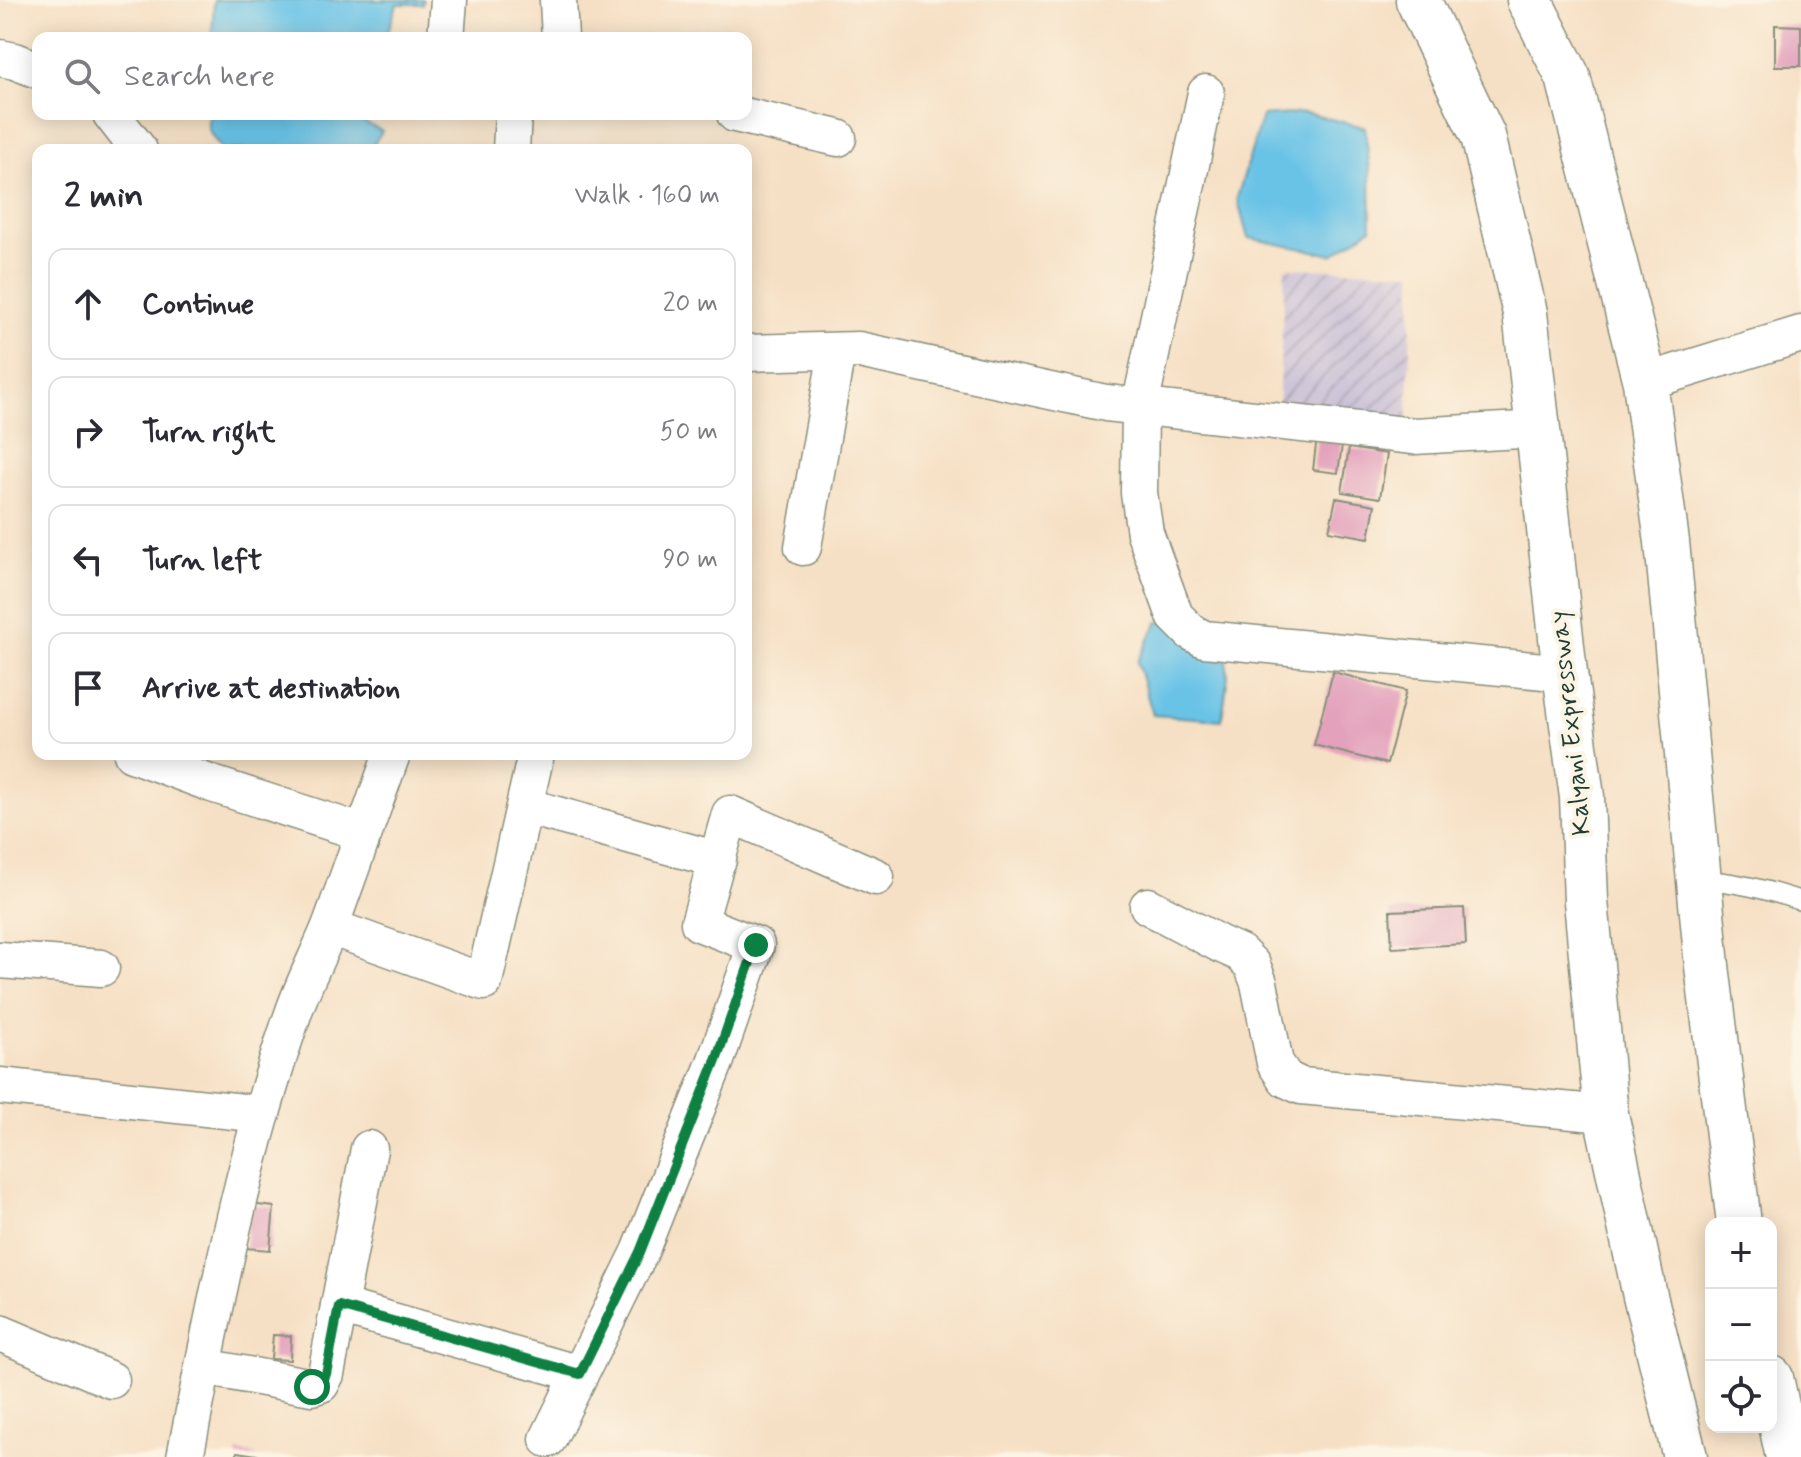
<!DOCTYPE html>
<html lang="en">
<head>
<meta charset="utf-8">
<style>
	body { margin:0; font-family:Mynerve,sans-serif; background:#f2f2f3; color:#2b2b33 }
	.controls { position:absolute; right:24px; bottom:24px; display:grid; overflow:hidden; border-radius:16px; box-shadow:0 4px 20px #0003 }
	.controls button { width:72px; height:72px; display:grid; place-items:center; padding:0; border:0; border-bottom:2px solid #e1e1e2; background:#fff; color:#2b2b33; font:40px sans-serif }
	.stop { position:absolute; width:24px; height:24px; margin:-18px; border:6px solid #0b8043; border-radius:50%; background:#fff }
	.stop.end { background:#0b8043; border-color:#fff; box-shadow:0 2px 8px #0008 }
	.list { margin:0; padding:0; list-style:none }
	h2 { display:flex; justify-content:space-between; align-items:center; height:104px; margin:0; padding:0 32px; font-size:34px }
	h2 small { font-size:26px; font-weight:400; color:#7c7c81 }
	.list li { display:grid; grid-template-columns:52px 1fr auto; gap:24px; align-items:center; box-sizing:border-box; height:112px; margin:0 16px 16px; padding:0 16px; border:2px solid #e1e1e2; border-radius:16px }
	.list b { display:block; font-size:30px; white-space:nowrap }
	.list em { font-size:26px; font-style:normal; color:#7c7c81 }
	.icon { flex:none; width:44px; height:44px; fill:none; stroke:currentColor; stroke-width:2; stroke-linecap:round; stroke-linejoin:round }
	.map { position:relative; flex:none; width:1801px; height:1457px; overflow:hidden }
	.search { position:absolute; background:#fff; box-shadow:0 4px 20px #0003; left:32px; top:32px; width:720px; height:88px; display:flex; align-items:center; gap:20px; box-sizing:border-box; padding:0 28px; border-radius:16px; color:#7c7c81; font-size:30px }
	.panel { position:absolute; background:#fff; box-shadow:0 4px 20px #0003; left:32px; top:144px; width:720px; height:616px; border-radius:16px }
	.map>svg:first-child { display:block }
	.industrial { fill:url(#industrial-furrows) }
	.water { fill:#69c3e7; stroke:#44808e; stroke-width:2 }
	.building { fill:#e3a1bc }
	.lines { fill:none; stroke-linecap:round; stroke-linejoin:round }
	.lane-casing { stroke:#8a8e7c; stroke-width:21 }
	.street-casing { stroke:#8a8e7c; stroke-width:39 }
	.highway-casing { stroke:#8a8e7c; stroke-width:47 }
	.lane { stroke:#fff; stroke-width:18 }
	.street { stroke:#fff; stroke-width:36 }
	.highway { stroke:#fff; stroke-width:44 }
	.route { stroke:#0b8043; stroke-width:10 }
	.labels { text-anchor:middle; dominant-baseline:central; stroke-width:8; stroke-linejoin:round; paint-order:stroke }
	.street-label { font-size:26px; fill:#1f3d34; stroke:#fcf5e5 }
</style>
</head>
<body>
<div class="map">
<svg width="1801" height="1457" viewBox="0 0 1801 1457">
	<defs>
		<pattern id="industrial-furrows" width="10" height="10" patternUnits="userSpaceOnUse" patternTransform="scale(2)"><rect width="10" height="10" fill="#c9bfd7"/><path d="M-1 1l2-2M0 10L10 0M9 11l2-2" fill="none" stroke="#a39caf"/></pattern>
	</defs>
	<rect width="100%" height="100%" fill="#fcf5e5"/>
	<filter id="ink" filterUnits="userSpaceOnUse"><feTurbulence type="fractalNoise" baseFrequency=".0125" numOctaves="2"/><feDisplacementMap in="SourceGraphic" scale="16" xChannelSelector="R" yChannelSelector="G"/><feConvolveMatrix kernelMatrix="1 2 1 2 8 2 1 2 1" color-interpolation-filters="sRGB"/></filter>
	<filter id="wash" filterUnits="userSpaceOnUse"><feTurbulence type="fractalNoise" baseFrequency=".006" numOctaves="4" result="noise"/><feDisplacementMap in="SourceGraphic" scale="32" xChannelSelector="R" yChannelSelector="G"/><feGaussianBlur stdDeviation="1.8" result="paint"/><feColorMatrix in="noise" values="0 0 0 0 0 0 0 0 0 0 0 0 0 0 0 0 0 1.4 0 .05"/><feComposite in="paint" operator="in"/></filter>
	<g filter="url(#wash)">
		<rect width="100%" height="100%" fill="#f6e0c5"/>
		<!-- industrial -->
		<path class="industrial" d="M1285,268L1413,272L1407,424L1278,409Z"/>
		<!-- water -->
		<g class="water">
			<path d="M214,0H424L423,4H397L386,38H212Z"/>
			<path d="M1305,113L1365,127L1370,172L1371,228L1333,255L1248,238L1237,198L1262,116Z"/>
			<path d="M208,114H363L361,121L382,131L370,150H222L208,130Z"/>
			<path d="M1158,622L1222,629L1228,675L1222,720L1153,715L1137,662Z"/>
		</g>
		<g id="blocks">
			<!-- building -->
			<g class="building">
				<path d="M1775,25L1801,26V66H1775Z"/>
				<path d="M1317,436L1343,439L1338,473L1313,470Z"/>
				<path d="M1349,448L1387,454L1380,498L1342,492Z"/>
				<path d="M1336,498L1375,505L1369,538L1329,531Z"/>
				<path d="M1333,672L1406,691L1387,764L1314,745Z"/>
				<path d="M1464,908L1466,944L1392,948L1390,911Z"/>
				<path d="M249,1204L274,1207L270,1250L245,1248Z"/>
				<path d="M273,1335L291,1336L290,1360L271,1359Z"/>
				<path d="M237,1452L257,1455L256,1457H237Z"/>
			</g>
		</g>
	</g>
	<g filter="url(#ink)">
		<use href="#blocks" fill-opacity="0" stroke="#8a8e7c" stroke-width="2"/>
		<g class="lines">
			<!-- lane casing -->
			<g class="lane-casing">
				<path id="lane" d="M1699,880C1735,881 1767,890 1801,901"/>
			</g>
			<!-- street casing -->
			<g class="street-casing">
				<g id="street">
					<path d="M558,0L560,38"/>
					<path d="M446,38L449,0"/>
					<path d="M0,58L15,61L38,70"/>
					<path d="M1206,93L1140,407L1139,493L1145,533L1175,616L1191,632L1204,639L1565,673"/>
					<path d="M111,114L139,150"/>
					<path d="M735,114L838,138"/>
					<path d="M511,150L513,114"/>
					<path d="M746,353L859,350L1106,403L1414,436L1539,429"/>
					<path d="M1645,382L1801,334"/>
					<path d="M803,547L837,351"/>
					<path d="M132,754L212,784L364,833"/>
					<path d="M392,754L330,927L484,982L536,754"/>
					<path d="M525,806L718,860"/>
					<path d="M1148,906L1220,944L1240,953L1252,965L1259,983L1275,1063L1286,1079L1301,1086L1606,1114"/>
					<path d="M0,960L101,968"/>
					<path d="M0,1086L262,1114"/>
					<path d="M339,1306L580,1374"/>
					<path d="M0,1333L111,1380"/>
					<path d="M204,1367L312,1387L321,1384L326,1374L369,1149"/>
					<path d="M548,1439L640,1252L716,1060L756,945L699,923L730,814L876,877"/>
					<path d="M185,1457C214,1310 243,1158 292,1017C302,986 318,956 330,927"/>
				</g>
			</g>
			<!-- highway casing -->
			<g class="highway-casing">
				<g id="highway">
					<path d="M1418,0L1483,136L1525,313L1565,673L1582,797L1586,901L1606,1114L1645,1296L1685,1457"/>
					<path d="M1529,0L1568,77L1645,382L1667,542L1707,966L1739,1223"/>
					<path d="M1771,1378L1788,1457"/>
				</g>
			</g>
			<!-- lane -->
			<use href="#lane" class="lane"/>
			<!-- street -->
			<use href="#street" class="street"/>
			<!-- highway -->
			<use href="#highway" class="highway"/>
		</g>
	</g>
	<g class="lines" filter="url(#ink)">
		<!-- route -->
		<path class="route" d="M312,1387L321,1384L326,1374L339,1306L580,1374L640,1252L716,1060L756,945"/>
	</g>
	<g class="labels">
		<!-- street labels -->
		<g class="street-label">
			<text transform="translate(1571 723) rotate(-96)">Kalyani Expressway</text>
		</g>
	</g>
</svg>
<div class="controls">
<button>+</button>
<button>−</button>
<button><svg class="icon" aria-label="locate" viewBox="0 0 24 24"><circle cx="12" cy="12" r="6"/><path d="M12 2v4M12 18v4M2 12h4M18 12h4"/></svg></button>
</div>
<div class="stop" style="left:312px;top:1387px"></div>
<div class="stop end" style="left:756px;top:945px"></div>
<div class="search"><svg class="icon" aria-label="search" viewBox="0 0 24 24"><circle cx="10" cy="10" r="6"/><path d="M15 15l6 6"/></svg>Search here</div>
<section class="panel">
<h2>2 min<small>Walk · 160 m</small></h2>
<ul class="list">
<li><svg class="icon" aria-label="ahead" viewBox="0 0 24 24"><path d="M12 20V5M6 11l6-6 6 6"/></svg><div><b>Continue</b></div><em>20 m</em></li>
<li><svg class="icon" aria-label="right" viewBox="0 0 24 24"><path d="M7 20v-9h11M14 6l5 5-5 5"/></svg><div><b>Turn right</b></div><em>50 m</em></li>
<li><svg class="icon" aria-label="left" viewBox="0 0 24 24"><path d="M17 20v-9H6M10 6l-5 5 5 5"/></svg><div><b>Turn left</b></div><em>90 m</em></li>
<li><svg class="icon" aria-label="arrive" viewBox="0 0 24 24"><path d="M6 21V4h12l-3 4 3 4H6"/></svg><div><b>Arrive at destination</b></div></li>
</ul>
</section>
</div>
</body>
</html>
